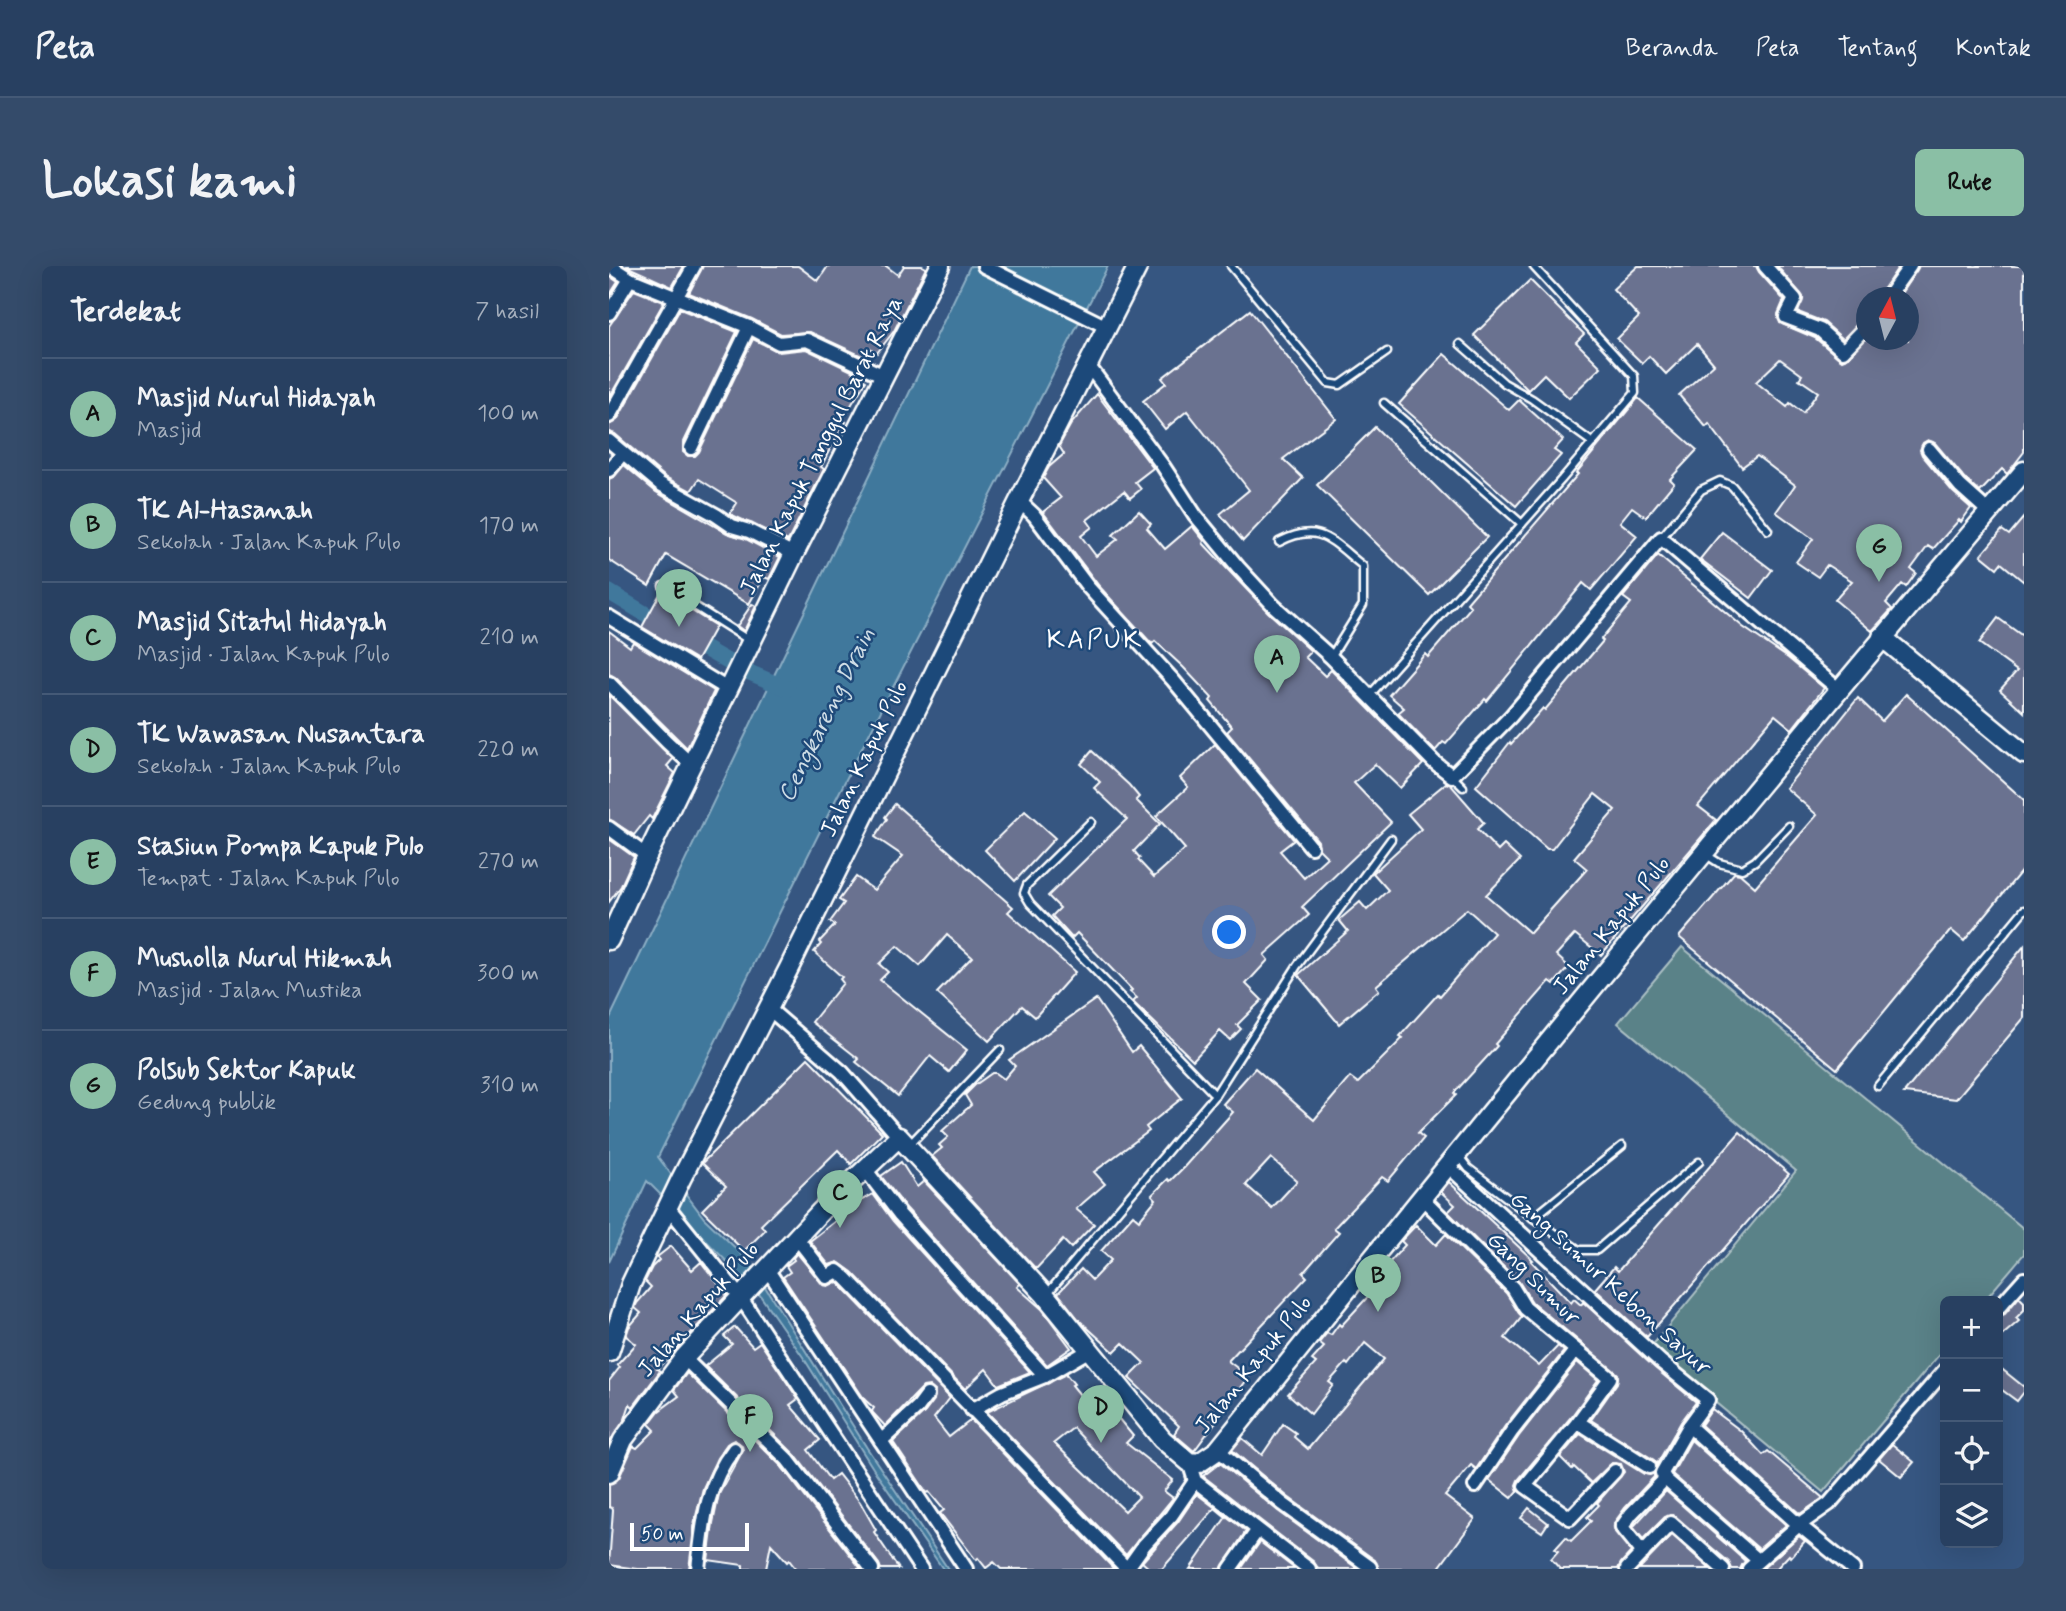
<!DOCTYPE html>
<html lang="id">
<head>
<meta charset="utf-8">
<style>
	body { margin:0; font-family:Mynerve,sans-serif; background:#344b6a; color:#f1f3f6 }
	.controls { position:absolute; right:21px; bottom:21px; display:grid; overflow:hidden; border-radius:10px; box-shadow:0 7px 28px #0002 }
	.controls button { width:63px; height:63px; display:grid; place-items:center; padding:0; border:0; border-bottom:2px solid #445976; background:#284061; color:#f1f3f6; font:35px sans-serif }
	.compass { position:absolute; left:1247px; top:21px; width:63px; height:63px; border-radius:50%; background:#284061; box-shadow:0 7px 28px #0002; rotate:7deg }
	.scale { position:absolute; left:21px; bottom:18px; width:119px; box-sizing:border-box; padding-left:7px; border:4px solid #fff; border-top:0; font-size:19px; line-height:24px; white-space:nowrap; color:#fff; -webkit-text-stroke:5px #1f4a7a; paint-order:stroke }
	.you { position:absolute; left:621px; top:667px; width:24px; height:24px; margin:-18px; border:5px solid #fff; border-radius:50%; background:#1a73e8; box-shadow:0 0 0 10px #1a73e833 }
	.badge { display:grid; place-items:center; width:46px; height:46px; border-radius:50%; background:#8abfa5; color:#111; font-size:23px; font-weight:700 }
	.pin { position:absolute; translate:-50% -58px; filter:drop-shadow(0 2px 4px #0008) }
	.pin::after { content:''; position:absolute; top:37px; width:24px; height:21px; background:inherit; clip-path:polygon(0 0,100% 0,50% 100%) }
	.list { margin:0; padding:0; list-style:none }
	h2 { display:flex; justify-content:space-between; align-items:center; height:91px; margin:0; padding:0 28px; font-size:30px }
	h2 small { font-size:23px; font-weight:400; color:#a5afbd }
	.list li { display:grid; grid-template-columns:46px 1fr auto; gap:21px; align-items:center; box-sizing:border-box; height:112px; padding:0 28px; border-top:2px solid #445976 }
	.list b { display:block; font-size:26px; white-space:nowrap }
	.list p { margin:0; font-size:23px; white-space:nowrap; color:#a5afbd }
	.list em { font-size:23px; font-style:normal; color:#a5afbd }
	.icon { flex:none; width:38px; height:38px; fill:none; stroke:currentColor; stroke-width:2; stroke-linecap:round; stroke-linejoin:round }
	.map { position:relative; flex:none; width:1415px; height:1303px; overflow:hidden; border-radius:10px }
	header { display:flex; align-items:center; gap:42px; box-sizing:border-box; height:98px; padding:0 35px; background:#284061; border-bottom:2px solid #445976 }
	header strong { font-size:33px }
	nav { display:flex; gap:38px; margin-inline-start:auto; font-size:24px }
	.intro { display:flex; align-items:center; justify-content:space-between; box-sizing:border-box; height:168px; padding:0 42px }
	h1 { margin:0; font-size:49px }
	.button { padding:18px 32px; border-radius:10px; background:#8abfa5; color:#111; font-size:24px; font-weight:700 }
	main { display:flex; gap:42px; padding:0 42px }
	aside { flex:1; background:#284061; border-radius:10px; box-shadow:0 7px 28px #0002 }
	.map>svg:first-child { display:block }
	.green { fill:#5a8288; stroke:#acc0c4; stroke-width:2 }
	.water { fill:#40789c; stroke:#8caec4; stroke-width:2 }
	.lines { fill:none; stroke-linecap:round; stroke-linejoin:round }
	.canal { stroke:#40789c; stroke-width:16 }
	.building { fill:#6b7290; stroke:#fff; stroke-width:2; fill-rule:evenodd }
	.lane-casing { stroke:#fff; stroke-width:11 }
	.street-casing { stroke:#fff; stroke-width:18 }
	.secondary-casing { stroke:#fff; stroke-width:23 }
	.lane { stroke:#1f4a7a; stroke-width:6 }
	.street { stroke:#1f4a7a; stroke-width:12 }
	.secondary { stroke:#1f4a7a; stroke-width:18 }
	.labels { text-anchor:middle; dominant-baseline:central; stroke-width:5; stroke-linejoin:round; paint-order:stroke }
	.street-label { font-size:23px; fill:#fff; stroke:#1f4a7a }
	.water-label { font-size:24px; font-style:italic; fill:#cfdde6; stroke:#1f4a7a }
	.quarter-label { font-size:26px; letter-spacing:2px; fill:#fff; stroke:#1f4a7a }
</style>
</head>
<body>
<header>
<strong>Peta</strong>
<nav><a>Beranda</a><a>Peta</a><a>Tentang</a><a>Kontak</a></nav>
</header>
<div class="intro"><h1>Lokasi kami</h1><a class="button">Rute</a></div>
<main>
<aside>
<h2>Terdekat<small>7 hasil</small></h2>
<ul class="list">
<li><span class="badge">A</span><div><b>Masjid Nurul Hidayah</b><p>Masjid</p></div><em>100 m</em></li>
<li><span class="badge">B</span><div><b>TK Al-Hasanah</b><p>Sekolah · Jalan Kapuk Pulo</p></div><em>170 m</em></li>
<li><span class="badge">C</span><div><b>Masjid Sitatul Hidayah</b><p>Masjid · Jalan Kapuk Pulo</p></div><em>210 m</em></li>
<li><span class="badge">D</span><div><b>TK Wawasan Nusantara</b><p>Sekolah · Jalan Kapuk Pulo</p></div><em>220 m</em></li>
<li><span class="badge">E</span><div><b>Stasiun Pompa Kapuk Pulo</b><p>Tempat · Jalan Kapuk Pulo</p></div><em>270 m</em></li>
<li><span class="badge">F</span><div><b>Musholla Nurul Hikmah</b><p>Masjid · Jalan Mustika</p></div><em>300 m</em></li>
<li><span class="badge">G</span><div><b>Polsub Sektor Kapuk</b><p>Gedung publik</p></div><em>310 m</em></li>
</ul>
</aside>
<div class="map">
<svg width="1415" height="1303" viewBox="0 0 1415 1303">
	<rect width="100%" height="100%" fill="#365681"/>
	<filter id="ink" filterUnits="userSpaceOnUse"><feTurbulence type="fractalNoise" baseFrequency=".0143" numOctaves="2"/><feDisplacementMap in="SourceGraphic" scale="14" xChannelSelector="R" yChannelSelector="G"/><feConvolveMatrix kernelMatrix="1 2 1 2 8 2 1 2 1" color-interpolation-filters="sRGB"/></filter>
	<g filter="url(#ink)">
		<!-- green -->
		<path class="green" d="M1073,681L1415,963V988L1375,1035H1336V1082L1214,1226L1041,1082L1187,905L1009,757Z"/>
		<!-- water -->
		<path class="water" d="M361,0H499L229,529L49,891L95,952L139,994L258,1182L339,1303H334L267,1207L194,1091L150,1028L38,915L0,996V754Z"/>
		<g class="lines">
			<!-- canal -->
			<g class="canal">
				<path d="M0,326L58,361"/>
				<path d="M77,372L130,402L179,423"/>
			</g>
		</g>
		<!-- building -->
		<g class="building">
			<path d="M17,0H75L63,21Z"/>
			<path d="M94,0H189L209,15L219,0H277L289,9L295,0H313L317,2L285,65L268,87L261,82L255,91L201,66L172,68L143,53L80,27Z"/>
			<path d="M1029,0H1147L1150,6L1175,34L1169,48L1171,57L1206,72L1233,94L1240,91L1257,73L1299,74V32H1289L1310,0H1415V186L1398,208L1393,203L1371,226L1357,214L1326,177L1319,174L1314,177L1311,184L1313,189L1344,226L1362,242L1352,256L1350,254L1324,283L1319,280L1302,303L1307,307L1297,321L1293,318L1277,337L1283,343L1263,365L1226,334L1243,315L1218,299L1209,311L1187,296L1204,273L1167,246L1186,219L1148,190L1133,201L1100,158L1097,161L1070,129L1105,98L1088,78L1057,108L1040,90L1033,97L1008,73L1030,51L1004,23ZM1171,93L1193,109L1190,113L1209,126L1194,147L1181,137L1178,141L1147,116Z"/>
			<path d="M1168,0H1290L1269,32H1257V51L1252,54L1234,73L1215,56L1189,46L1194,31Z"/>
			<path d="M0,10L9,16L0,30Z"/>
			<path d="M921,14L975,68L967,76L992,101L960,132L935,108L919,124L865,69Z"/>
			<path d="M25,24L55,36L0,132V60Z"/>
			<path d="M71,43L128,66L74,178V186L79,190H86L90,186L144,73L170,86L197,83L245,106L244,107L257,115L233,154L237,156L222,181L212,201L215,203L179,275L121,248L128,237L90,213L82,225L56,211L6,168L0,166V159L8,154Z"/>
			<path d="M641,44L727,153L674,193L694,212L634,275L611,248L640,224L578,145L556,163L534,135L557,117L553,112Z"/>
			<path d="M835,88L900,144L910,134L954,174L945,184L952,189L907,240L790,138Z"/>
			<path d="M488,128L544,202L526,216L532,223L521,232L515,225L478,254L483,261L472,270L487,290L509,273L504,269L530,245L542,258L538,262L556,283L583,260L595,275L594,277L622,307L659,346L702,385L696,391L716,410L722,404L814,498L791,522L766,498L745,517L782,556L693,641L700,649L655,689L659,694L637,718L653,734L628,759L632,763L621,774L611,765L584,794L524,736L528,732L521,726L523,724L468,667L463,672L443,650L451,642L439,630L518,553L485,522L491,516L472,498L483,485L520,519L530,531L527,534L551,558L525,585L531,592L529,594L545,611L576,583L547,550L579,521L571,512L606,478L685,574L671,585L695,612L718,591L710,583L709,575L618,466L623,461L601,435L603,432L574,401L546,375L543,378L490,320L434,246L452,232L434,212L440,201L455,188L450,180L462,158Z"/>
			<path d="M1029,132L1088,184L1061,213L1065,217L1037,251L1023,241L1011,256L1028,270L982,324L974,317L878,435L876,433L837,478L834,476L826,485L789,447L795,442L780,429L816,388L819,391L862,341L858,337L969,208L967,207Z"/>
			<path d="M766,161L878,271L820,329L708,219Z"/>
			<path d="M15,199L47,226L118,267L137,273L171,291L160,313L155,311L140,338L57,289L40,320L0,294V213L6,210Z"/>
			<path d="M1415,251V316L1392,297L1388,302L1372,289L1393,264L1400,269Z"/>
			<path d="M1113,266L1163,304L1142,332L1091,293Z"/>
			<path d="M1049,289L1134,361L1179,392L1215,422L1183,463L1166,449L1089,540L1107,554L992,689L966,668L947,689L960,701L945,718L941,715L886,778L888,780L845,827L847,829L809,867L815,872L779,915L773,911L725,962L730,966L694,1007L698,1011L619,1095L640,1111L585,1185L565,1168L570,1160L520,1112L535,1097L514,1077L505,1086L471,1055L449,1027L472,1003L483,1014L502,994L492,985L524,949L530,954L547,933L543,929L559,913L561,915L575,901L624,846L614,838L646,802L705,854L741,811L749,817L794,772L791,770L829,728L831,730L885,667L858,643L767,720L770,724L730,758L689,709L739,665L730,654L751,636L758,644L779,624L764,607L812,563L799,548L837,517L842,519L875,557L868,563L889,585L895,579L911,594L877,629L921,667L978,603L965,592L1006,544L986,528L943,583H938L867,520L901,476L902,478L934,442L936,444L994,375L992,373L1022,337L1014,331ZM662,892L688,915L663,942L637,919Z"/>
			<path d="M52,326L107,360L88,394L33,361Z"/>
			<path d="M143,338L147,340L135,365L128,360Z"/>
			<path d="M1389,352L1415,371V446L1391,424L1408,405L1370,377Z"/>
			<path d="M0,365L21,381L24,376L105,425L78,482L6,411L0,408Z"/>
			<path d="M1297,428L1415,534V602L1355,675L1342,664L1228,803L1070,671L1125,607L1131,608L1146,621L1208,549L1177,522L1249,432L1273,455Z"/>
			<path d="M0,429L64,493L58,500L66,507L43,553L40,550L25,569L0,553Z"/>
			<path d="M286,538L404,641L399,646L466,706L426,751L413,740L380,775L328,727L363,691L338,669L311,700L288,680L270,698L279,706L271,714L358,784L340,806L321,790L289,830L247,796L250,793L203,756L234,717L231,713L233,711L205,686L212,678L210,676L226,659L221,656L235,637L230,634L247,611L265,624L294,590L266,571L278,553L276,551Z"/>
			<path d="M416,545L446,572L406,615L376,584Z"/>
			<path d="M0,573L25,591L12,620L0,636Z"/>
			<path d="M1415,680V752L1347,833L1295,827Z"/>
			<path d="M487,733L523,786L530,780L573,832L537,861L540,865L485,906L496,918L467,943L485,958L462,982L454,974L427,1003L323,890L333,882L330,879L339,871L333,865L362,839L356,829L366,819L383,807H387L395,813L406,800L400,794Z"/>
			<path d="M199,792L273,867L242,898L229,884L152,959L156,964L135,985L93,944L117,920L93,897Z"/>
			<path d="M1131,866L1180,908L1038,1071L986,1023L1005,1001L1009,1005Z"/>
			<path d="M292,896L308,921L315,915L411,1018L408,1021L433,1043L462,1082L438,1099L298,943L272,910Z"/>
			<path d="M840,916L924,994L922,995L962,1037L965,1033L972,1039L974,1036L1046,1102L1087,1136L1072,1156L1048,1198L1045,1194L982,1154L1008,1117L1009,1108L923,1036L910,1016L839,946L846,939L832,926Z"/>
			<path d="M264,928L284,955L421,1106L389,1119L377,1103L356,1123L243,1006L229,996L220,999L201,975L239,945L238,942Z"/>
			<path d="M807,959L827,979L837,968L897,1027L913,1051L896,1072L930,1100L949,1080L955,1085L896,1160L867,1203L862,1199L836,1230L866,1253L829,1303H769L766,1294L679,1231L623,1184L633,1172L653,1189L674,1158L687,1167L685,1171L699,1183L775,1093L756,1077L739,1099L737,1097L720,1116L724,1119L702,1148L679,1128L707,1097L703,1094L715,1081L710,1077L718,1067L722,1069L730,1058L732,1060L766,1023L761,1018L796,979L792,975Z"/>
			<path d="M62,980L83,1004L92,996L118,1029L48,1103L51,1105L24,1141L21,1138L16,1153L0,1178V1115L11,1101L8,1099L27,1078L17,1070L20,1061L32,1047L26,1042L28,1037L42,1021L36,1015L43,1001L50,994L48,991Z"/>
			<path d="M188,987L214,1019L219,1020L227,1016L231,1019L341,1132L325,1152L340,1171L362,1154L505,1303H392L385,1296L377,1302L369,1292L367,1294L331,1247L335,1244L320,1226L318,1227L284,1176L316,1146L325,1134L326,1125L320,1120L314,1121L276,1160L264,1147L263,1145L265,1142L256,1134L174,1011L181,1006L177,1000L185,994L184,992Z"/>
			<path d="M1410,1031L1415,1036V1044L1407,1052L1410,1055L1389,1073V1051L1396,1048Z"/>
			<path d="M126,1061L144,1081L151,1076L189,1133L181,1139L211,1174L199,1184L221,1214L229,1208L251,1236L267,1264L265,1266L290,1303H272L270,1298L186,1189L96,1100L123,1078L115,1070Z"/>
			<path d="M968,1096L989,1114L962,1151L909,1214L907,1219L909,1225L903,1232L880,1214L910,1170Z"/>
			<path d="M1389,1100L1415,1121V1126L1408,1135L1389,1121Z"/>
			<path d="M78,1107L172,1200L252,1303H187L180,1294L178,1296L162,1278L157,1303H134V1299L99,1294L104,1257L110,1228L134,1184L133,1179L125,1174L118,1178L108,1192L94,1222L86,1254L80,1303H29L0,1299L4,1244L3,1242L0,1241V1218L10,1212L24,1180L28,1182L46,1164L40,1158L50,1145L70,1130L65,1124Z"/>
			<path d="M457,1108L465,1118L463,1119L484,1145L495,1135L524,1170L517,1177L564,1214L555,1225L564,1232L517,1289L378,1146ZM464,1162L530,1231L516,1245L445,1177Z"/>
			<path d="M1103,1143L1132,1165L1154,1189L1159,1185L1214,1232L1191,1248L1092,1159Z"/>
			<path d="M971,1168L1035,1208H1045V1211L1016,1242L1005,1257L1006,1266L1022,1286L1012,1297L1009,1303H951L942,1293L949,1285L946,1283L957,1271L962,1275L982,1255L978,1251L990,1239L988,1237L1015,1206L1012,1198L1003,1197L982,1217L965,1201L963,1203L951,1191Z"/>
			<path d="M1082,1174L1177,1259L1150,1283L1063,1208Z"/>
			<path d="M1283,1178L1305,1196L1292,1211L1270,1193Z"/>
			<path d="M611,1197L669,1245L749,1303H709L705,1296L594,1210Z"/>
			<path d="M1057,1225L1136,1295L1131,1303H1123L1120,1296L1064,1249L1056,1251L1034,1273L1024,1261Z"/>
			<path d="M588,1228L637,1265L612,1303H581L617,1251L606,1242L553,1303H541L533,1296L569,1256Z"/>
			<path d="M920,1242L939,1257L933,1266L912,1252Z"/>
			<path d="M1063,1269L1101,1303H1030Z"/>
			<path d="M1190,1270L1196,1275L1182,1291L1180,1289L1167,1303H1153Z"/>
			<path d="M651,1276L686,1303H632Z"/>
		</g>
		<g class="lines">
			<!-- lane casing -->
			<g class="lane-casing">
				<g id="lane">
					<path d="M622,0L719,117L731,119L778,86"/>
					<path d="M851,78L895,117L923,133L984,177"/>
					<path d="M775,137L913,258"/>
					<path d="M1052,272L1092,224L1111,215L1123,220L1159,264"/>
					<path d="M670,276C711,255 722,275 754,300V339L722,391"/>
					<path d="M54,320L141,375"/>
					<path d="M760,430L953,213L1026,127L1025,110L925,1"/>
					<path d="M843,510L854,521"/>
					<path d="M482,556L418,619L415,627L421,637L606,829"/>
					<path d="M1096,588L1110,597L1133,603L1146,595L1180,560"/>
					<path d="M1269,820L1415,644"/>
					<path d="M300,879L391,784"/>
					<path d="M849,889L859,902L924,952L1013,880"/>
					<path d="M924,952L970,984H988L1090,896"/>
					<path d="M438,1028L606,829L688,700L782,573"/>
				</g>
			</g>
			<!-- street casing -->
			<g class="street-casing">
				<g id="street">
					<path d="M1,0L21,13L140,61L170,77L198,74L275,110"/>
					<path d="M375,0L498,61"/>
					<path d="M1156,0L1186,33L1177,51L1211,64L1234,85L1258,60"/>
					<path d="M1278,32L1301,0"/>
					<path d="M0,47L21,13"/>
					<path d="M479,99L554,200L586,249L629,301L665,340L722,391L825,496L843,510L902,450L1052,272L1229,423"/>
					<path d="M0,150L85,0"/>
					<path d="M0,175L51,218L107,249L123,260L140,265L185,288"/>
					<path d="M82,182L140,61"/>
					<path d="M1320,183L1351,220L1380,246"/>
					<path d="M0,204L14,187"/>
					<path d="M410,235L425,249L479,321L564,414L702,581"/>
					<path d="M0,351L120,424"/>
					<path d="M0,417L58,476L82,498"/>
					<path d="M0,562L38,590"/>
					<path d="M159,742L233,806L290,871"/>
					<path d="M838,899L1052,1096L1099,1134L1080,1160L1190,1259L1244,1303"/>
					<path d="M256,903L291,949L436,1110"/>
					<path d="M812,931L904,1022L916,1042L1001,1112L969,1156L916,1220L961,1252L1006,1205"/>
					<path d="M59,941L132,1032L312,1303"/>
					<path d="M187,971L218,1011L228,1005L237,1012L518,1303"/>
					<path d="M158,1003L357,1303"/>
					<path d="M1389,1042L1415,1013"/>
					<path d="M75,1092L179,1194L263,1303"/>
					<path d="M363,1144L393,1127L436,1110L481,1084"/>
					<path d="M969,1156L1040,1201"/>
					<path d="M272,1175L309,1141L318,1129"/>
					<path d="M609,1184L674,1238L761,1301"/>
					<path d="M580,1196L586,1215L700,1303"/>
					<path d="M1056,1213L1149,1294"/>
					<path d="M1056,1213L1053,1207L1080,1160"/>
					<path d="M866,1220L903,1165L966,1085"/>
					<path d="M1034,1287L1013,1261L1022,1248L1056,1213"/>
					<path d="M89,1303C94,1258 96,1220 125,1183"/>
					<path d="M518,1303L535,1279L562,1250L586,1215"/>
					<path d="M621,1303L648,1265"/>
					<path d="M1018,1303L1062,1257L1114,1303"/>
					<path d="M1140,1303L1190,1259L1220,1238L1336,1104"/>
				</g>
			</g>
			<!-- secondary casing -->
			<g class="secondary-casing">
				<g id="secondary">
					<path d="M1273,371L1415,488"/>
					<path d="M0,674L38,590L185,288L331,0"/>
					<path d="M0,1086L22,1018L72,913L180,702L410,235L529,0"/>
					<path d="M0,1207L14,1174L75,1092L212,945L290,871L436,1029L553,1173L580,1196L590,1197L609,1184C874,854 1141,527 1415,205"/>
				</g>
			</g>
			<!-- lane -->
			<use href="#lane" class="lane"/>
			<!-- street -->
			<use href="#street" class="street"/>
			<!-- secondary -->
			<use href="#secondary" class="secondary"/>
		</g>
	</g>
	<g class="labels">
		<!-- street labels -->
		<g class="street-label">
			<text transform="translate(213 180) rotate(-63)">Jalan Kapuk Tanggul Barat Raya</text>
			<text transform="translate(256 493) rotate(-64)">Jalan Kapuk Pulo</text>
			<text transform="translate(1003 660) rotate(-51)">Jalan Kapuk Pulo</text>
			<text transform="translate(924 1013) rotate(45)">Gang Sumur</text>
			<text transform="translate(1001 1018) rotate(42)">Gang Sumur Kebon Sayur</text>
			<text transform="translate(90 1044) rotate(-49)">Jalan Kapuk Pulo</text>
			<text transform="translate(645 1099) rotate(-51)">Jalan Kapuk Pulo</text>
		</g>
		<!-- water labels -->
		<g class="water-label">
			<text transform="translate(218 449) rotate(-64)">Cengkareng Drain</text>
		</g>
		<!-- quarter labels -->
		<g class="quarter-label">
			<text x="486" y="375">KAPUK</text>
		</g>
	</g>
</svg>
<div class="controls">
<button>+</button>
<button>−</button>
<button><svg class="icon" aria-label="locate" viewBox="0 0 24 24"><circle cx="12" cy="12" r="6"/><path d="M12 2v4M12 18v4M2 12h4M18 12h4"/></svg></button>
<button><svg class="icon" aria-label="layers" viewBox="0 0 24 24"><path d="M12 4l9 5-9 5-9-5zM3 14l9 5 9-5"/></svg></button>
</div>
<svg class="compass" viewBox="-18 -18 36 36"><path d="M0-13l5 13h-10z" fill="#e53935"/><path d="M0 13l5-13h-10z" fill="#a5afbd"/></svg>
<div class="scale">50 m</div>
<div class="you"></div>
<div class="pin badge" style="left:668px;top:427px">A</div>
<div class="pin badge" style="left:769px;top:1046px">B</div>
<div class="pin badge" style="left:231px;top:962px">C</div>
<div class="pin badge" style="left:492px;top:1177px">D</div>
<div class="pin badge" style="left:70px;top:361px">E</div>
<div class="pin badge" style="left:141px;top:1186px">F</div>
<div class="pin badge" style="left:1270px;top:316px">G</div>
</div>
</main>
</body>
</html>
